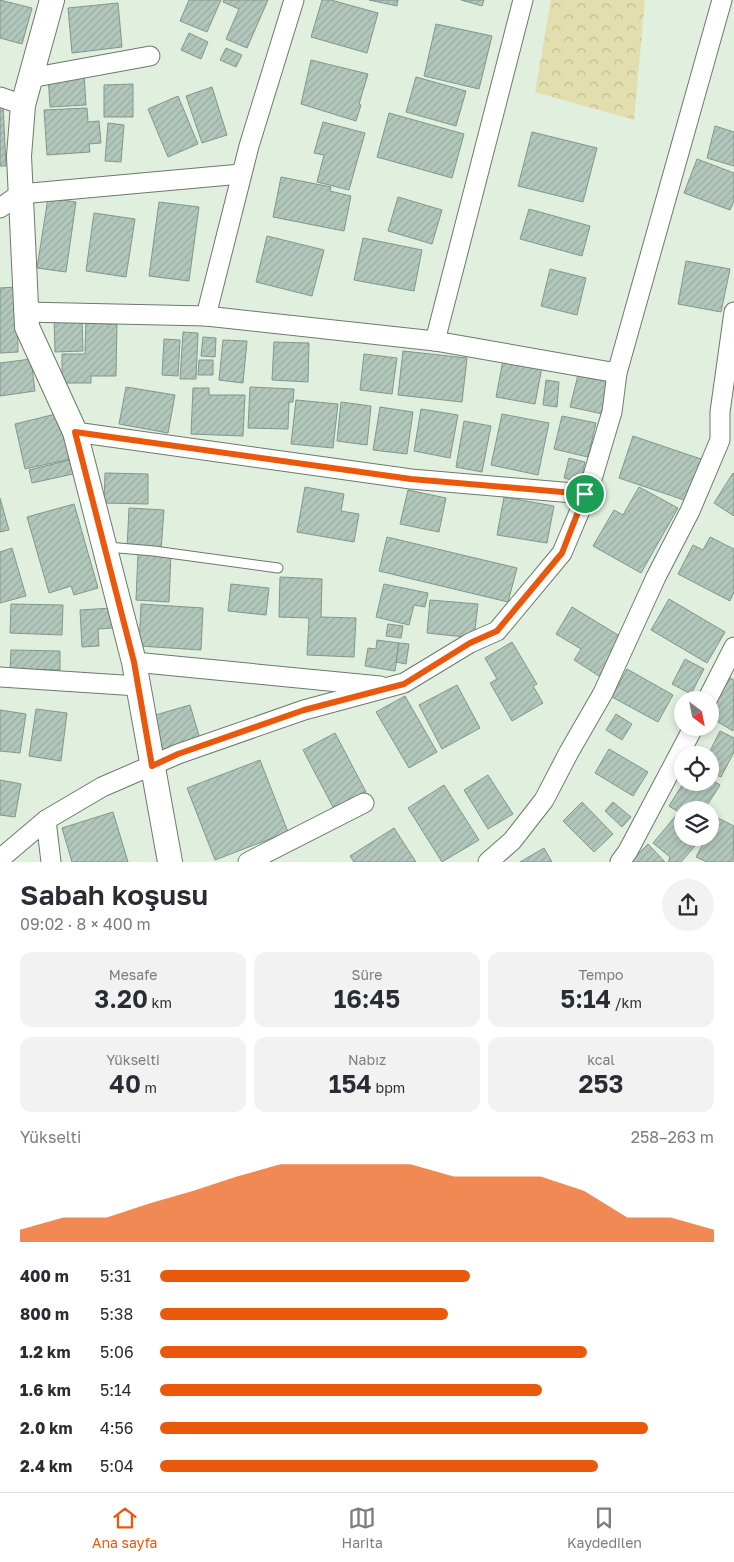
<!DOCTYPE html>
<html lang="tr">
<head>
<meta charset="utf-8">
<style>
  body { margin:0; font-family:"Golos Text",sans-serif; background:#f2f2f3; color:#2b2b33; height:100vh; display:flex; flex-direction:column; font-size:19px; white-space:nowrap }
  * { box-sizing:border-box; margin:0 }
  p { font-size:16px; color:#7c7c81 }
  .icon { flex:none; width:28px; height:28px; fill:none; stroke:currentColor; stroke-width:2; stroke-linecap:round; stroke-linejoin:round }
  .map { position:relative; height:862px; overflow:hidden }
  .side { display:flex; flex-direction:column; background:#fff; flex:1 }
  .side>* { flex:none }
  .needle { width:32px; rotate:148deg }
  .buttons { position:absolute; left:674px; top:691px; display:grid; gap:10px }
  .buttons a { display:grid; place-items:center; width:45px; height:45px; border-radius:50%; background:#fff; box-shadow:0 2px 8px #0003; font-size:25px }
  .pin { position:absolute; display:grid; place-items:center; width:42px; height:42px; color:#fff; margin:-21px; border:2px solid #fff; border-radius:50%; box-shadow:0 1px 5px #0007 }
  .round { display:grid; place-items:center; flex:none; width:52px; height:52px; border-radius:26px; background:#f2f2f3 }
  .overview { display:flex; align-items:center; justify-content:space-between; height:85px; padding:0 20px }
  h1 { font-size:28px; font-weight:600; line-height:38px }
  .stats { display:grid; grid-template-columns:repeat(3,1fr); gap:8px; height:85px; padding:5px 20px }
  .stats div { display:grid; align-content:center; border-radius:12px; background:#f2f2f3; text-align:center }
  .stats b { font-size:25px; font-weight:600 }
  .stats small { font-size:14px; font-weight:400 }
  .stats p { font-size:14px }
  .chart { height:140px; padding:10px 20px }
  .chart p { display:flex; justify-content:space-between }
  .chart svg { width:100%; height:90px; margin-top:5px; fill:#ea580c; opacity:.7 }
  ul { padding:0 20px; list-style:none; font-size:16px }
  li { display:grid; grid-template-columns:80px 60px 1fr; align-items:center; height:38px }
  li i { height:12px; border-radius:6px; background:#ea580c }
  .tab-bar { display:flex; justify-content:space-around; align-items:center; height:70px; border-top:1px solid #e1e1e2; background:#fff; font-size:14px; color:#7c7c81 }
  .tab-bar a { display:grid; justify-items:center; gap:2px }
  .tab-bar .on { color:#ea580c }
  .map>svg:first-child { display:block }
</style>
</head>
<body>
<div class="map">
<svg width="734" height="862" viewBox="0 0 734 862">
  <defs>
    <pattern id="park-crowns" width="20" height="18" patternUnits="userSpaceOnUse" patternTransform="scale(1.25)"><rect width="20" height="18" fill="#e3dead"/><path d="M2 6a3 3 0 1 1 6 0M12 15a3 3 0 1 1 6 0" fill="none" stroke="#c2be95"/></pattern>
    <pattern id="building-hatch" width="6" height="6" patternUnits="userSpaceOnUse" patternTransform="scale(1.25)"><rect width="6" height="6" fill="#b2c7bc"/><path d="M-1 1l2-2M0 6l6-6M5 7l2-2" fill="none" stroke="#99aba1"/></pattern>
  </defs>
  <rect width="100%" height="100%" fill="#e0efde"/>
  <!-- park -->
  <polygon fill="url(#park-crowns)" points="551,0 645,0 634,120 535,92"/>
  <!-- building -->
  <g fill="url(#building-hatch)" stroke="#82978c">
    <polygon points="0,0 32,8 22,44 0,38"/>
    <polygon points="189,0 221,0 207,32 180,21"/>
    <polygon points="224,0 268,0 247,48 226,39 239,9 223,2"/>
    <polygon points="322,0 331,0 378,13 367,53 311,37"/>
    <polygon points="369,0 398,0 397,6"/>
    <polygon points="461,0 484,0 482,6"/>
    <polygon points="118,3 122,47 72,53 68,8"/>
    <polygon points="436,24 492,36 479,89 424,76"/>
    <polygon points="189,33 208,42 201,59 181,50"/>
    <polygon points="226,48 242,55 236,67 220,60"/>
    <polygon points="311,60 368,74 359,104 361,105 356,121 301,104"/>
    <polygon points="84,73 86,105 50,107 48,75"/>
    <polygon points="416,77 466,91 456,126 406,112"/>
    <polygon points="133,84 133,117 104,117 104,85"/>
    <polygon points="212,87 227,135 202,143 186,96"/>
    <polygon points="178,96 198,144 168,157 148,109"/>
    <polygon points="0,104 3,104 6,166 0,166"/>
    <polygon points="87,108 88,122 99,121 101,143 89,144 90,152 47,155 44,110"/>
    <polygon points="389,113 464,134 452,178 377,157"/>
    <polygon points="323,122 365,133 349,190 317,182 324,155 314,153"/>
    <polygon points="108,123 124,125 121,162 105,161"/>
    <polygon points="715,126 734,132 734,166 707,158"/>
    <polygon points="532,132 597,148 583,202 518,186"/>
    <polygon points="697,159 734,173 734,201 730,210 684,193"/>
    <polygon points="281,177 331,187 330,191 351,196 344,231 273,217"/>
    <polygon points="398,197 442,210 432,244 388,231"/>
    <polygon points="48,198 76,202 66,272 37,268"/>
    <polygon points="159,202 199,207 189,281 149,276"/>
    <polygon points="529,209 590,226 582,256 520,239"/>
    <polygon points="94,213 135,219 126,277 86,271"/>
    <polygon points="267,236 324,250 312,296 256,282"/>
    <polygon points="363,238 422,250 414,291 354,280"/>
    <polygon points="686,261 730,269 721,312 678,304"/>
    <polygon points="550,269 586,278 577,315 541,306"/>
    <polygon points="17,287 18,352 0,353 0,288"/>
    <polygon points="86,316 106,316 105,324 117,324 116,376 91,376 91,383 62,383 62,354 85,354"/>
    <polygon points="82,317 83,351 55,352 54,318"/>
    <polygon points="183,332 198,333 196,379 180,379"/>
    <polygon points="203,337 216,338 215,357 201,356"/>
    <polygon points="164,339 180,340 178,376 162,375"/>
    <polygon points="223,340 247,341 243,383 219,380"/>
    <polygon points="274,342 309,343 308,382 272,380"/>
    <polygon points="403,351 467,358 462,402 398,395"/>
    <polygon points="364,354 397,358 392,394 360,390"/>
    <polygon points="31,359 35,391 0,396 0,363"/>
    <polygon points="199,360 213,360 213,375 198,375"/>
    <polygon points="503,360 542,367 535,404 496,397"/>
    <polygon points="578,375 610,382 603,414 570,407"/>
    <polygon points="546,380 559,382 557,407 543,405"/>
    <polygon points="126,387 175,395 168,433 119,424"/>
    <polygon points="250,387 294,389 293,402 289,402 288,429 248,428"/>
    <polygon points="193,388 209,388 209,395 245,395 243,436 191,434"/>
    <polygon points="296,400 338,404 333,448 291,444"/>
    <polygon points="341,402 371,406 367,445 337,441"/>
    <polygon points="380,407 413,412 407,454 373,450"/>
    <polygon points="421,409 458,415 450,458 414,451"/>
    <polygon points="64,412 75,458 25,469 15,424"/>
    <polygon points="502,414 549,423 538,475 491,465"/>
    <polygon points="562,416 596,423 588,457 554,449"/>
    <polygon points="464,421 491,426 482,472 456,467"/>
    <polygon points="633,436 701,459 687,501 619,478"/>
    <polygon points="569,458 585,462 580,482 564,478"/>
    <polygon points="70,460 73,474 32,483 29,470"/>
    <polygon points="105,473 148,474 148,504 104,503"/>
    <polygon points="733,473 734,474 734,516 714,503"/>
    <polygon points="305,487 344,494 341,511 359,514 354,542 297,532"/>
    <polygon points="639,487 678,508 641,573 593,546 614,510 623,515"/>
    <polygon points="408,490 446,498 439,532 400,524"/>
    <polygon points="504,497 554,506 547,543 497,535"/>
    <polygon points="0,498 9,530 0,532"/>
    <polygon points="74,504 98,588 74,595 71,586 49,593 27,517"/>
    <polygon points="129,508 164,510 161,550 127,548"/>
    <polygon points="387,537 517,568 508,602 379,571"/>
    <polygon points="710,537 734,549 734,592 730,601 678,574 693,545 703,550"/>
    <polygon points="12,548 26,596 0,603 0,552"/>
    <polygon points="138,553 171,554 169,602 136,600"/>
    <polygon points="280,577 322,579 321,617 356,618 354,657 307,655 309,618 279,617"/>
    <polygon points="231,584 269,588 266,615 228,611"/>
    <polygon points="384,584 428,593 425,607 414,605 409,625 376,617"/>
    <polygon points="669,599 725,632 707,663 651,630"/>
    <polygon points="430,600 478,604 474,638 427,633"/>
    <polygon points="11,604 63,605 62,635 10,633"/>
    <polygon points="141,604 203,608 201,650 139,646"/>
    <polygon points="572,607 623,638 599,676 574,660 581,649 556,634"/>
    <polygon points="112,608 113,628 98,629 99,646 82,647 80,610"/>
    <polygon points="388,624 403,626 401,638 386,636"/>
    <polygon points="377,640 399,643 395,671 365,666 368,648 376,649"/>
    <polygon points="512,642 537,684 533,686 543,703 512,721 490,683 497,679 485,658"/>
    <polygon points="399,643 409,644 406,664 396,662"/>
    <polygon points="11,650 60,651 60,670 10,669"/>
    <polygon points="685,659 704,669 691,694 672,684"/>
    <polygon points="627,669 673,695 658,722 612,697"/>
    <polygon points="730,678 734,680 733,731 710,717 710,710"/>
    <polygon points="457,685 480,728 442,749 419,705"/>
    <polygon points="405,696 437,752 409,768 376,712"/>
    <polygon points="190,705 200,739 162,750 152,716"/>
    <polygon points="36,709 67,713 61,761 29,756"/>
    <polygon points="0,710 26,714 20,753 0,751"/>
    <polygon points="616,714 632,724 622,740 606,730"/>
    <polygon points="720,731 734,738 734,752 721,777 710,772 710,755 708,755"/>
    <polygon points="335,733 366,792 334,809 303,750"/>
    <polygon points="609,749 648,772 633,796 595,773"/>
    <polygon points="260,760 288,832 215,860 187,788"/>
    <polygon points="488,775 513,814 488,829 464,790"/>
    <polygon points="710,779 720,785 704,810 682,810 682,814 669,806 684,782 710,782"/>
    <polygon points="0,780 21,784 15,817 0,815"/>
    <polygon points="444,785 479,840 442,862 408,808"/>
    <polygon points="582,802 613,834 594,852 563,821"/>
    <polygon points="613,802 631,817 622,827 605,811"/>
    <polygon points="113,812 128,862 72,862 62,828"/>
    <polygon points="679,812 682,815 682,838 702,838 681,862 668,862 670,857 653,843"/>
    <polygon points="716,817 734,826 733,862 707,862 696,857 706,838 710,838 710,830"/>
    <polygon points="394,828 416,862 354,862 350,856"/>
    <polygon points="648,844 665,862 630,862"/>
    <polygon points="544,848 552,862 520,862"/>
  </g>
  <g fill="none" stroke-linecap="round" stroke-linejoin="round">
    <!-- service casing -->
    <g stroke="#6c7a6b" stroke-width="11">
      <polyline id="service" points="107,547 154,551 278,568"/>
    </g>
    <!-- minor casing -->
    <g stroke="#6c7a6b" stroke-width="21">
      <g id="minor">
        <polyline points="30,78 150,56"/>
        <polyline points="0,97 23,105"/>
        <polyline points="0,208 20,194 241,174"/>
        <polyline points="25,312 206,316 435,341 617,373"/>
        <polyline points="206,316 249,146 294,0"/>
        <polyline points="435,341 523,0"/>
        <polyline points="75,432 411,479 585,494"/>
        <polyline points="134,662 380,686"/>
        <polyline points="0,677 138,686"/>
        <polyline points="707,700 734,647"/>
        <polyline points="46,820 51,862"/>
        <polyline points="0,859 46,820 102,787 178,754 304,710 404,683 470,643 497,631 562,553 589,489 612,412 617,373 722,0"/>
        <polyline points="248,862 364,803"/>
        <polyline points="488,862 512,841 544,800 569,752 603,693 656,577 690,511 720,440 720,412 734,312"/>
        <polyline points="620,862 628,851 693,728"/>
      </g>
    </g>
    <!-- tertiary casing -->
    <g stroke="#6c7a6b" stroke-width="26">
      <polyline id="tertiary" points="52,0 23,105 19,156 27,327 75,432 134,662 170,862"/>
    </g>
    <!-- service -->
    <use href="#service" stroke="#fff" stroke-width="9"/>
    <!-- minor -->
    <use href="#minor" stroke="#fff" stroke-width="19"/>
    <!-- tertiary -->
    <use href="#tertiary" stroke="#fff" stroke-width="24"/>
  </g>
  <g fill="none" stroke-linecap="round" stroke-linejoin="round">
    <!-- route casing -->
    <g stroke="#fff" stroke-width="10">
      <polygon id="route" points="75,432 411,479 585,494 562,553 497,631 470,643 404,684 304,710 178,754 152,766 134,662"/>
    </g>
    <!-- route -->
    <use href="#route" stroke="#ea580c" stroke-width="6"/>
  </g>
</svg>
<div class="buttons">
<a><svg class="needle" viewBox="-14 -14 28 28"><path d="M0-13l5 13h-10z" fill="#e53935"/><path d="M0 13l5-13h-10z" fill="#7c7c81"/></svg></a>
<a><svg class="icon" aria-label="locate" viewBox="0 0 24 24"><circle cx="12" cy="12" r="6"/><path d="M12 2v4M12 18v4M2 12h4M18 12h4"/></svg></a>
<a><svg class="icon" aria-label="layers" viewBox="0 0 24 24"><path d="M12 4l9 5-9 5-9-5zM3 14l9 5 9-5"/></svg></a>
</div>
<div class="pin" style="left:585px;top:494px;background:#1e9e55"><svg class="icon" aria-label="arrive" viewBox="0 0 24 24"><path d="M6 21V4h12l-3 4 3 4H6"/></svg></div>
</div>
<section class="side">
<div class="overview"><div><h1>Sabah koşusu</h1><p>09:02 · 8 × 400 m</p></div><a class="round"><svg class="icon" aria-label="share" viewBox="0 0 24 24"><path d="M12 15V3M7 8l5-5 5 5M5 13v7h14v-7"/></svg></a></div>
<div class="stats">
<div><p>Mesafe</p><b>3.20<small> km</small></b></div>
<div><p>Süre</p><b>16:45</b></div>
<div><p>Tempo</p><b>5:14<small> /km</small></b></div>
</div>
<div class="stats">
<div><p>Yükselti</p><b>40<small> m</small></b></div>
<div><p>Nabız</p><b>154<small> bpm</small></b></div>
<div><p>kcal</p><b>253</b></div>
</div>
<div class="chart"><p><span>Yükselti</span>258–263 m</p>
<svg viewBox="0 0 160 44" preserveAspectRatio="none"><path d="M0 44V38L10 32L20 32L30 25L40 19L50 12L60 6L70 6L80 6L90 6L100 12L110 12L120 12L130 19L140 32L150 32L160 38V44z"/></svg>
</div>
<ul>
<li><b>400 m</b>5:31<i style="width:56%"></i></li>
<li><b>800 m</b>5:38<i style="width:52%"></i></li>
<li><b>1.2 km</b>5:06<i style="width:77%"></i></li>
<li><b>1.6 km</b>5:14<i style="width:69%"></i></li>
<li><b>2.0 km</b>4:56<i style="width:88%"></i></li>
<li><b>2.4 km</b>5:04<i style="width:79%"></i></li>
</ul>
</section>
<nav class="tab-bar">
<a class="on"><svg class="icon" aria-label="home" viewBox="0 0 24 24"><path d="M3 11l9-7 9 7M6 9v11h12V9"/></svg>Ana sayfa</a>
<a><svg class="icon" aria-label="map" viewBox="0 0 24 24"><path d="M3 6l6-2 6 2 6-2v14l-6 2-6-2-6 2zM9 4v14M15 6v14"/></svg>Harita</a>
<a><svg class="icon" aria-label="saved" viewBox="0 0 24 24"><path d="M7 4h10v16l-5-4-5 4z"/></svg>Kaydedilen</a>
</nav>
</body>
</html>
